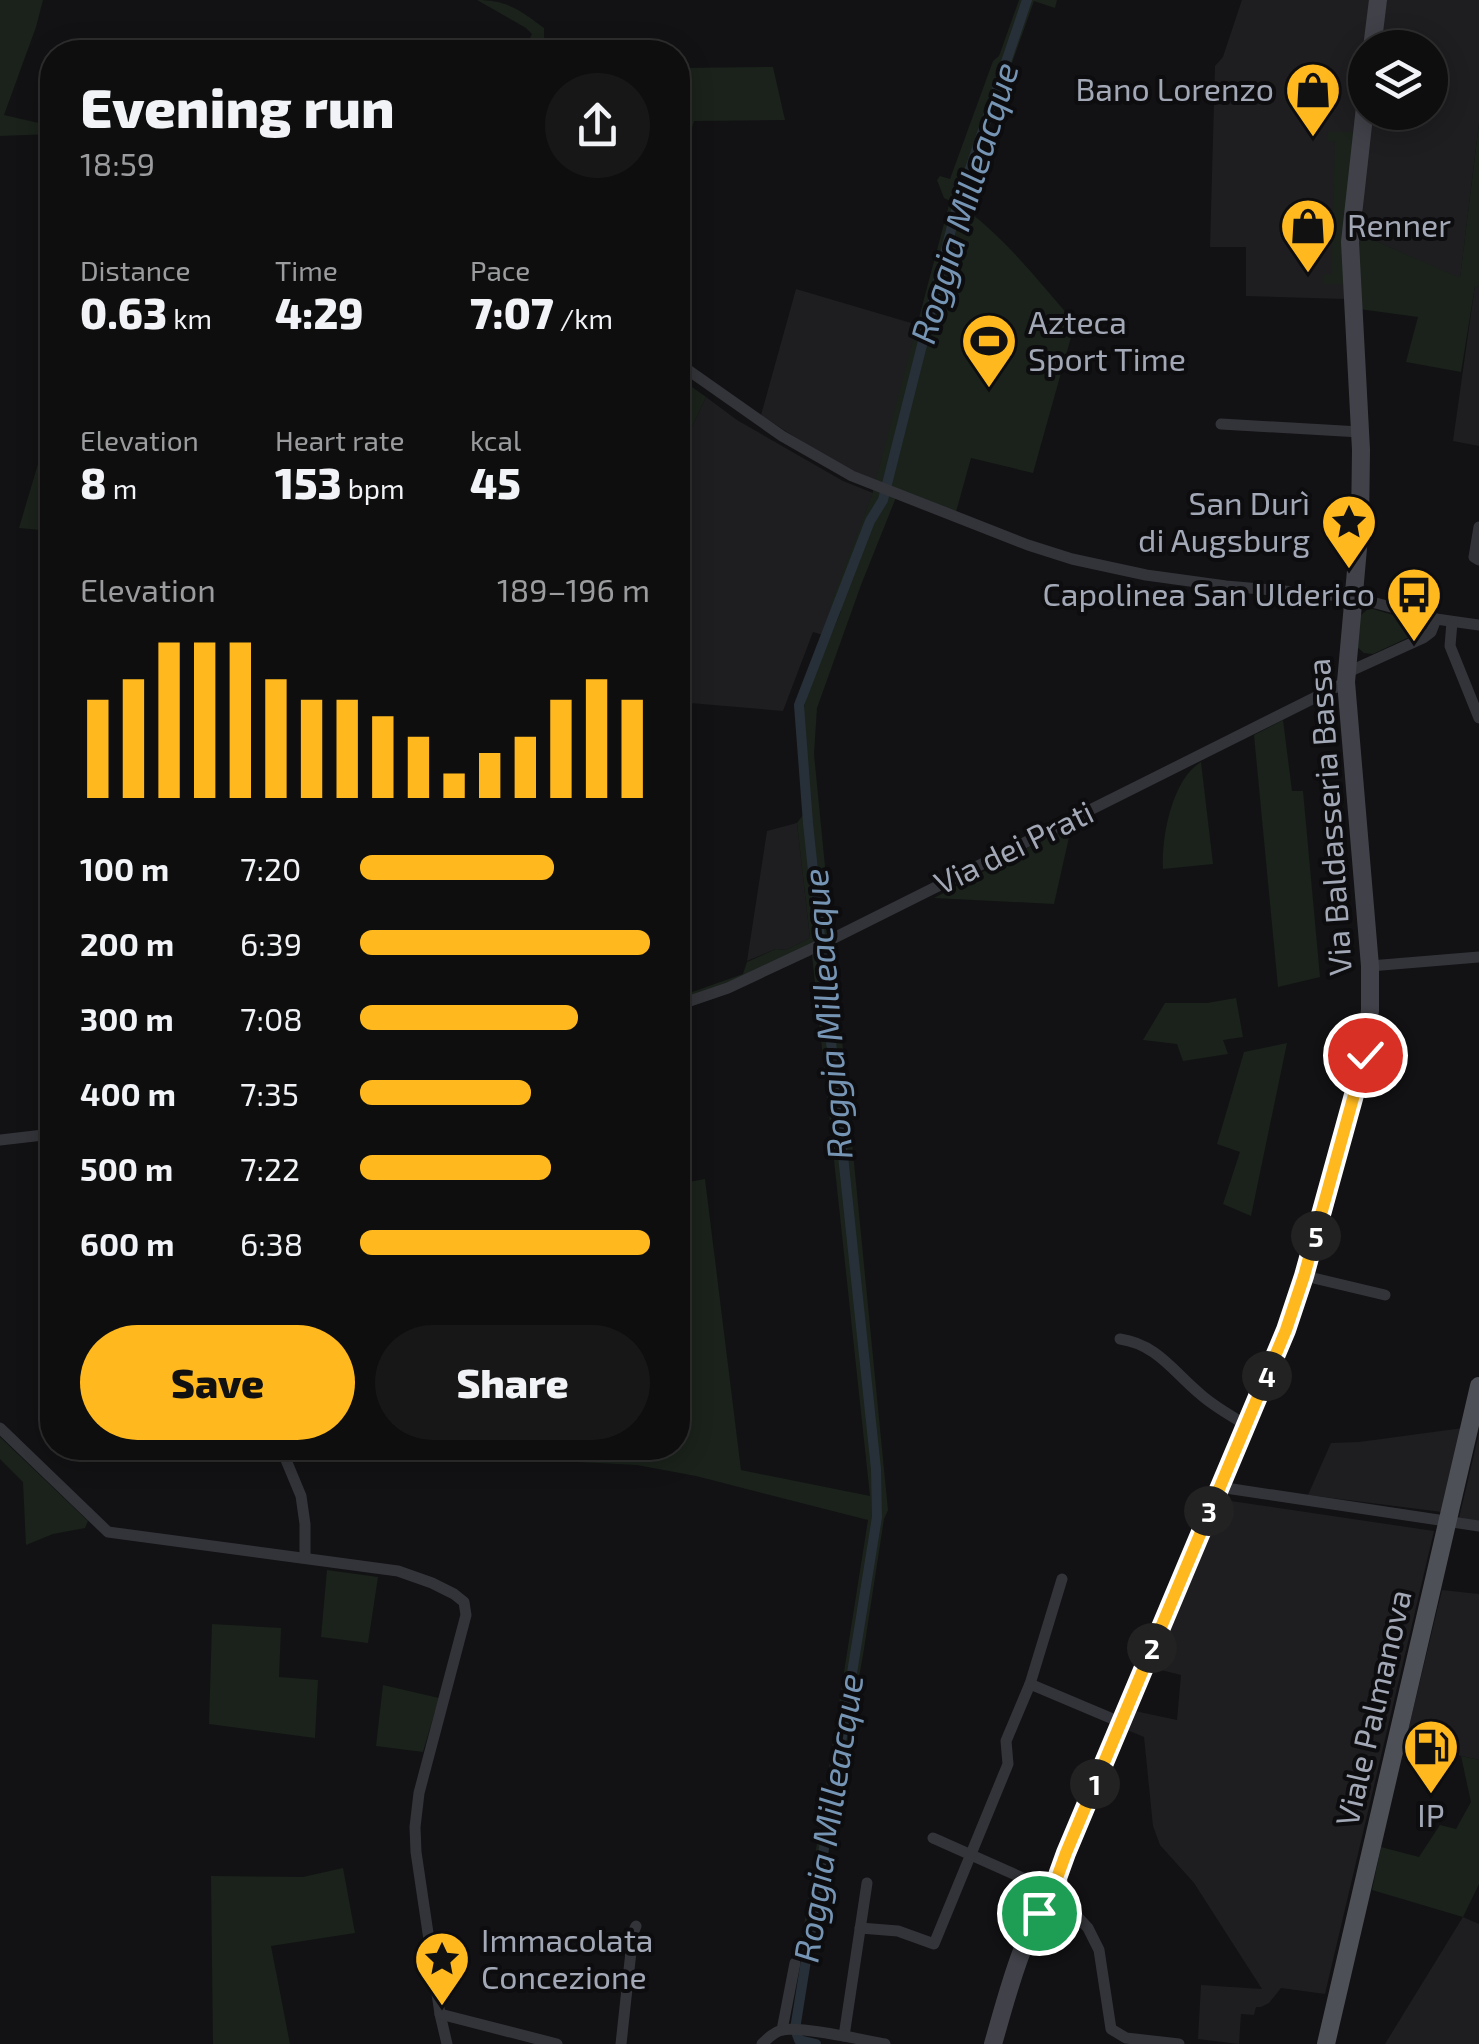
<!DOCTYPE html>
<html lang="en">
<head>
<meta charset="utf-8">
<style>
  body { margin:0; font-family:"Exo 2",sans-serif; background:#171718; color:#f1f3f6; height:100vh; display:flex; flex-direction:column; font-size:38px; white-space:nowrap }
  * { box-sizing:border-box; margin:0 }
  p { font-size:32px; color:#9b9c9e }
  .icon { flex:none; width:55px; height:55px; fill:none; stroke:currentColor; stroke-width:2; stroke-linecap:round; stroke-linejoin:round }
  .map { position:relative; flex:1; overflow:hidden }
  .sheet { position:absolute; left:40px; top:40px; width:650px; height:1420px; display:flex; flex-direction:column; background:#0e0e0f; border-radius:40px; box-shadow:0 5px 25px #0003,0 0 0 2px #2e2e2f }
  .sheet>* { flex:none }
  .fabs { position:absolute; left:1348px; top:30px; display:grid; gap:20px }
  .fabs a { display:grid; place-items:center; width:100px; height:100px; border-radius:50%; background:#0e0e0f; box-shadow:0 5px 25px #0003,0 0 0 2px #2e2e2f; font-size:50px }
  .pin { position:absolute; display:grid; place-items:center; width:85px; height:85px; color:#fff; margin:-42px; border:5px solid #fff; border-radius:50%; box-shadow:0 2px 10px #0007 }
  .km { position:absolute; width:50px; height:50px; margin:-25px; border-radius:50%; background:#222; color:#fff; font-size:28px; line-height:50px; text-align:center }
  .round { display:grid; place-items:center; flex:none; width:105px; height:105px; border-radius:52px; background:#171718 }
  .headline { display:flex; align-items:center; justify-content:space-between; height:170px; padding:0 40px }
  h1 { font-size:55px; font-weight:800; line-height:75px }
  .figures { display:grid; grid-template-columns:repeat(3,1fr); gap:15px; height:170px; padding:10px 40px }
  .figures div { display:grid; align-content:center }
  .figures b { font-size:42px; font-weight:800 }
  .figures small { font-size:28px; font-weight:400 }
  .figures p { font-size:28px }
  .chart { height:280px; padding:20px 40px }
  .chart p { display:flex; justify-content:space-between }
  .chart svg { width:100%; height:180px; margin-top:10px; stroke:#ffb91f; stroke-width:6 }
  .button { display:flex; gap:20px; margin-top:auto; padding:20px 40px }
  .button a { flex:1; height:115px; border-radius:60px; background:#ffb91f; color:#111; font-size:40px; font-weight:800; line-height:115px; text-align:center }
  .button a+a { background:#171718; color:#f1f3f6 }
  ul { padding:0 40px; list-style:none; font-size:32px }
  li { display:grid; grid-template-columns:160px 120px 1fr; align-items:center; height:75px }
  li i { height:25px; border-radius:12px; background:#ffb91f }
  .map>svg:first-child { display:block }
</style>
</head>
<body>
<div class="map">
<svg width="1479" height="2044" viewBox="0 0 1479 2044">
  <rect width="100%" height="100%" fill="#121214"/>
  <!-- built -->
  <g fill="#1e1e21">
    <polygon points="1242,0 1371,0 1343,246 1345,299 1246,296 1246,247 1210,247 1215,66 1223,57"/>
    <polygon points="1387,0 1479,0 1479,123 1460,279 1362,235 1365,156 1371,113 1430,112 1430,48 1380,47"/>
    <polygon points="1475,285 1479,287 1479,446 1453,441"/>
    <polygon points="796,289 918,325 876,483 841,467 761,415"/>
    <polygon points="706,397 737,420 843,481 873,493 831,606 833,607 823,635 813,632 783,711 678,702 678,456"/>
    <polygon points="797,823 810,938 786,950 776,949 747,961 767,831"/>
    <polygon points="1463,1428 1442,1512 1308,1495 1331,1443 1359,1442"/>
    <polygon points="1479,1433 1479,1521 1459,1518"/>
    <polygon points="1224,1500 1434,1531 1325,1994 1281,1988 1269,2003 1261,2007 1256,2007 1254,2015 1241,2014 1239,2044 1198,2039 1201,1985 1262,1989 1194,1883 1160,1845 1153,1826 1144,1737 1127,1730 1135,1711 1177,1720 1181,1675 1153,1668"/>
    <polygon points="1442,1590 1479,1594 1479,1760 1405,1743"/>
    <polygon points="1463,1917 1479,1924 1479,2044 1385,2044"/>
  </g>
  <!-- green -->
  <g fill="#1a221b">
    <polygon points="0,0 43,0 36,27 4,115 52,126 52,134 0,136"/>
    <path d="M477,0c30,0 43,10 67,28v14l-11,10h-10l9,-18 -6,-6z"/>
    <path d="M1019,0h38l-2,8 -21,-7 -70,197 6,3 -2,10c41,31 73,73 107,112l-42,150 -62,-15 -15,54 -57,-22 -38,95 -44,123 -3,46 74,756 -4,9 -20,130 -51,291 -11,-2 66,-418 -172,-44 -59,-11 -137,-7 2,-10h176v-264l27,-5 36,291 129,26 -58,-541 -91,41 -43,15v-14l65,-23 4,-12 29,-13 10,1 24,-12 -13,-115 6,-8 -7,-103h7l5,-21 33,-80 -11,-5 42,-111 78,-294 -6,-3 -7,-18 3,-4 10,3 43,-118 6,-5z"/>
    <polygon points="773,67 785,120 694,121 678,176 678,68"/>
    <polygon points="1479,123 1479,287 1475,286 1461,372 1406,362 1418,317 1359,309 1354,242 1362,235 1460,278"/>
    <polygon points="1328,132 1356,132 1344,284 1323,284 1324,275 1331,275 1335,142 1327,141"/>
    <polygon points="678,377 706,397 678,456"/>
    <polygon points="52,417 52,531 19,528"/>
    <polygon points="1369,608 1418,622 1422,627 1420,632 1373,654 1364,653 1357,647 1360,616"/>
    <polygon points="1283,720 1292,791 1303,791 1320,977 1278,987 1254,735"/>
    <path d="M1201,762l12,102 -50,5c-2,-31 9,-90 38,-107z"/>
    <polygon points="1072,824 1054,904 934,898"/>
    <polygon points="1236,998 1243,1037 1223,1040 1228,1054 1183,1061 1177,1044 1143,1040 1165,1003 1207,1003"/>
    <polygon points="1287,1043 1251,1216 1223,1204 1240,1152 1217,1144 1244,1052"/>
    <polygon points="0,1437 88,1521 85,1528 53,1534 26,1545 23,1482 0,1459"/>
    <polygon points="327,1570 378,1577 368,1643 321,1637"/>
    <polygon points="212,1624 281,1628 279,1677 318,1680 315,1738 209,1724"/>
    <polygon points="383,1685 439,1698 423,1752 376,1746"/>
    <polygon points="1461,1756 1479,1760 1479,1884 1463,1917 1372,1890 1381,1847 1419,1857 1440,1825 1456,1829 1471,1802"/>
    <polygon points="343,1868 355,1933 271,1946 290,2044 213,2044 211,1876 303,1877"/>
  </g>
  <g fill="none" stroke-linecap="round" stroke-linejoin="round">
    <!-- canal -->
    <polyline stroke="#273038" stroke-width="10" points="816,2044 799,2040 795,2029 877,1517 876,1469 808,823 799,705 870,521 883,500 956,210 1027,0"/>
    <!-- street -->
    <g stroke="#333439" stroke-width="11">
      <polyline points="678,363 782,436 852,476 1028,545 1072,559 1146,575 1226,586 1353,597 1436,619 1479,625"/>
      <polyline points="1221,424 1360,432"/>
      <polyline points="1479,527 1474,557 1479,560"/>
      <polyline points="1452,622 1450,646 1479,718"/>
      <polyline points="1346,673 1423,638 1431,632 1436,619"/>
      <polyline points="1370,966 1479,957"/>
      <polyline points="678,1005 728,988 826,942 1346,682"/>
      <polyline points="0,1140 52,1134"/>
      <polyline points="1305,1276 1385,1295"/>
      <path d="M1120,1339c36,5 53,32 79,54 14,13 31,22 47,32"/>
      <polyline points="0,1428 108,1532 398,1571 432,1583 454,1594 464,1602 466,1615 419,1793 415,1827 416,1852 440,2014 447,2044"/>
      <polyline points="281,1448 301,1496 305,1524 305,1558"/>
      <polyline points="1219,1487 1479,1526"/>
      <polyline points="1030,1684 1062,1579"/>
      <polyline points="933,1838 1052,1891"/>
      <polyline points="1062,1900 1088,1928 1099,1950 1111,2029 1126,2038 1179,2044"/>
      <polyline points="860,1928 898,1931 934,1944 1008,1764 1006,1741 1030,1684 1120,1722"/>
      <polyline points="440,2014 557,2044"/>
      <polyline points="782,2030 795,1963"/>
      <polyline points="844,2036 867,1883"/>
      <polyline points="621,2044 633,1933 636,1926"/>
      <path d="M762,2044c6,-6 12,-12 20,-14 19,-4 81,10 103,14"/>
    </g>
    <!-- secondary -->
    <g stroke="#414249" stroke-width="18">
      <polyline points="1372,48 1378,0"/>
      <path d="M993,2044c10,-33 32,-124 58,-143l6,2 5,-3v-8l-4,-2v-16l228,-544 19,-54 60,-221 5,-45v-44l-24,-284 14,-156 1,-76 -11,-208 15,-135"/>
    </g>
    <!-- primary -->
    <polyline stroke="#4e5058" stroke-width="18" points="1326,2044 1479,1386"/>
  </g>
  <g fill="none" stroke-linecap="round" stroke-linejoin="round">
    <!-- route casing -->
    <g stroke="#fff" stroke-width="20">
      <polyline id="route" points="1039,1913 1052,1901 1050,1896 1052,1892 1058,1890 1057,1878 1066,1853 1286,1330 1304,1276 1365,1055"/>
    </g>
    <!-- route -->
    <use href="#route" stroke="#ffb91f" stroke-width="12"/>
  </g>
  <!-- icons -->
  <defs>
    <g id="shop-pin" transform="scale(2.875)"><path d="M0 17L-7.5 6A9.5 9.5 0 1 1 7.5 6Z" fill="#ffb91f" stroke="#0d0d0f"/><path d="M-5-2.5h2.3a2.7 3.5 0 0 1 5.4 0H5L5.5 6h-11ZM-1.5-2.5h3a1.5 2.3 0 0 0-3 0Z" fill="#111"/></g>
    <g id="stadium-pin" transform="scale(2.875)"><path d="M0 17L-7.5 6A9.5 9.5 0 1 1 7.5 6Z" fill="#ffb91f" stroke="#0d0d0f"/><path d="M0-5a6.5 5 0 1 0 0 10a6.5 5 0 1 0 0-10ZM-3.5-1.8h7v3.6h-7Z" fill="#111"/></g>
    <g id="sight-pin" transform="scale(2.875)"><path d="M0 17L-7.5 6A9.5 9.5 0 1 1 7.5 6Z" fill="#ffb91f" stroke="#0d0d0f"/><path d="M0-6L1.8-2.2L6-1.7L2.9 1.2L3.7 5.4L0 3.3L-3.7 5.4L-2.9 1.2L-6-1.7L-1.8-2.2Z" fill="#111"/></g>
    <g id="bus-pin" transform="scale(2.875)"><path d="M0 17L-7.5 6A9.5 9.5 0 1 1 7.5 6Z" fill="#ffb91f" stroke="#0d0d0f"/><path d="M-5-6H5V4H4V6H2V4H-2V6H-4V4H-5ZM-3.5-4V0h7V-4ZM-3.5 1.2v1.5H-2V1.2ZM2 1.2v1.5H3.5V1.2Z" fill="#111"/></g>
    <g id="fuel-pin" transform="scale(2.875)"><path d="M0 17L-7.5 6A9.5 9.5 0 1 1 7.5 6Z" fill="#ffb91f" stroke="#0d0d0f"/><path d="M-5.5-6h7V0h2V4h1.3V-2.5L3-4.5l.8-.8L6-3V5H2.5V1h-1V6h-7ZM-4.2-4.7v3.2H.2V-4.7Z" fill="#111"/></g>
  </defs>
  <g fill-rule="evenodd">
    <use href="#shop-pin" x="1313" y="90"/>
    <use href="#shop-pin" x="1308" y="226"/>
    <use href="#stadium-pin" x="989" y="341"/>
    <use href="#sight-pin" x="1349" y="522"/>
    <use href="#bus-pin" x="1414" y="595"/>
    <use href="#fuel-pin" x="1431" y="1747"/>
    <use href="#sight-pin" x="442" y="1959"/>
  </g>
  <g text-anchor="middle" stroke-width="8" stroke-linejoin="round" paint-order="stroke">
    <!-- poi labels -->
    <g font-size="32" fill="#a2a8b6" stroke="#0d0d0f" text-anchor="end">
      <text x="1274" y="101">Bano Lorenzo</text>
      <text x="1347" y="237" text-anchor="start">Renner</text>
      <text x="1028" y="334" text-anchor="start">Azteca<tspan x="1028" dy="37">Sport Time</tspan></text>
      <text x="1310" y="515">San Durì<tspan x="1310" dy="37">di Augsburg</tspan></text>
      <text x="1375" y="606">Capolinea San Ulderico</text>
      <text x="1431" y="1827" text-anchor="middle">IP</text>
      <text x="481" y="1952" text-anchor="start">Immacolata<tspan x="481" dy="37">Concezione</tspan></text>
    </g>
    <!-- street labels -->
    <g font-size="32" fill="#a2a8b6" stroke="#0d0d0f">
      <text transform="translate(1330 817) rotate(-94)" y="11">Via Baldasseria Bassa</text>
      <text transform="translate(1014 848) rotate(-26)" y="11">Via dei Prati</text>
      <text transform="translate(1374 1708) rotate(-77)" y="11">Viale Palmanova</text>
    </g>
    <!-- water labels -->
    <g font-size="35" font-style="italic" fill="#7695b4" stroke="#0d0d0f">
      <text transform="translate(965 203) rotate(-73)" y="12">Roggia Milleacque</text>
      <text transform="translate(828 1014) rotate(-95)" y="12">Roggia Milleacque</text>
      <text transform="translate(829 1818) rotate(-81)" y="12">Roggia Milleacque</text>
    </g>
  </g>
</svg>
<div class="fabs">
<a><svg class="icon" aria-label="layers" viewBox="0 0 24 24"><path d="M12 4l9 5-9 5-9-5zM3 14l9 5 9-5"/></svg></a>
</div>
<div class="pin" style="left:1039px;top:1913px;background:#1e9e55"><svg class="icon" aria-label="arrive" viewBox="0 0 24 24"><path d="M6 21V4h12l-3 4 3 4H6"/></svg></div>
<div class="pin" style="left:1365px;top:1055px;background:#d93025"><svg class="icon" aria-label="check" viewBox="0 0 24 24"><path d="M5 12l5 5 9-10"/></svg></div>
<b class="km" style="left:1095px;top:1784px">1</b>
<b class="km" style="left:1152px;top:1648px">2</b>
<b class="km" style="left:1209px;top:1511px">3</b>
<b class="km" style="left:1267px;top:1376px">4</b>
<b class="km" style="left:1316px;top:1236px">5</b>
<section class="sheet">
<div class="headline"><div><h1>Evening run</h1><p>18:59</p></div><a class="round"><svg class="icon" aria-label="share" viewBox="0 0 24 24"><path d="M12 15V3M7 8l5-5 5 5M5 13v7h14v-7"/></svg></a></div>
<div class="figures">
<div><p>Distance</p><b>0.63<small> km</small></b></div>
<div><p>Time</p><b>4:29</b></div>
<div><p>Pace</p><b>7:07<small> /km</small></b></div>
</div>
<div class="figures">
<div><p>Elevation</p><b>8<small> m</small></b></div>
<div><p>Heart rate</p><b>153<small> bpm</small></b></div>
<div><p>kcal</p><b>45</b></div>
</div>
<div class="chart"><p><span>Elevation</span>189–196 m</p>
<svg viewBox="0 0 160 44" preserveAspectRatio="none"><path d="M5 44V20M15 44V15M25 44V6M35 44V6M45 44V6M55 44V15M65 44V20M75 44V20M85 44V24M95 44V29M105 44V38M115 44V33M125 44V29M135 44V20M145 44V15M155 44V20"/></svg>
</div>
<ul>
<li><b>100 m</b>7:20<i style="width:67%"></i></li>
<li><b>200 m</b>6:39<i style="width:100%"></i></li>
<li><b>300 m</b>7:08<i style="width:75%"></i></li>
<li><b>400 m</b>7:35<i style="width:59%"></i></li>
<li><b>500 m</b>7:22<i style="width:66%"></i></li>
<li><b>600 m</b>6:38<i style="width:100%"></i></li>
</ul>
<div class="button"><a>Save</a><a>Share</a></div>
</section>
</div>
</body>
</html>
